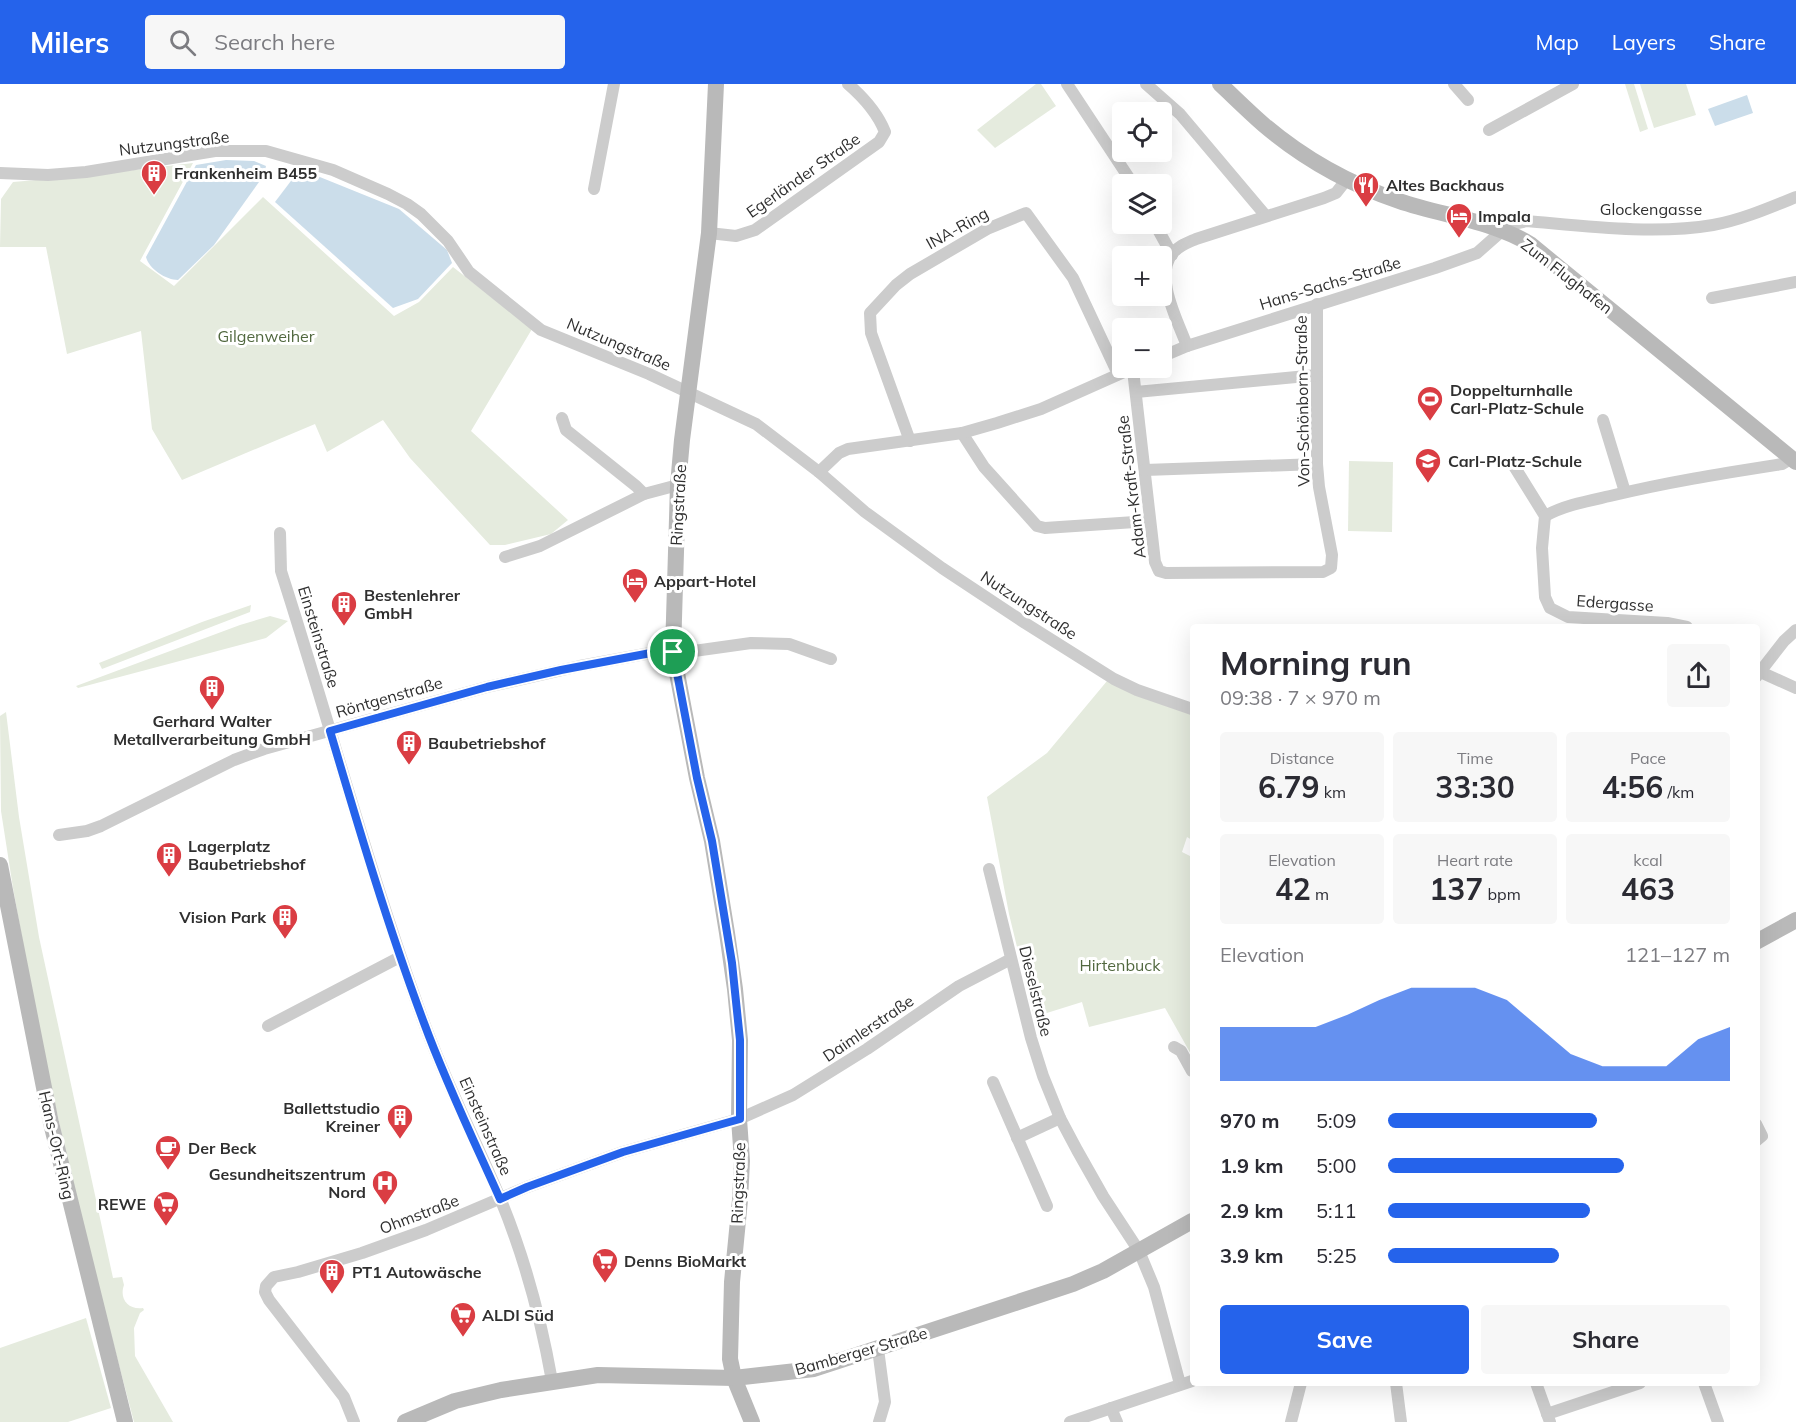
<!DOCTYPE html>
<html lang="en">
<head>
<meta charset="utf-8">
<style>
  body { margin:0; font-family:Mulish,sans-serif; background:#f7f7f7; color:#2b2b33; height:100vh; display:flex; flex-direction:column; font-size:22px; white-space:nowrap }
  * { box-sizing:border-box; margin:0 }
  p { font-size:20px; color:#7c7c81 }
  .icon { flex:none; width:33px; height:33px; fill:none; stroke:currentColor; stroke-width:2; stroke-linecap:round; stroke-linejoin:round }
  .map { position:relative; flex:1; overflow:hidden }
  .drawer { position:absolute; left:1190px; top:540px; width:570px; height:762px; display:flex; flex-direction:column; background:#fff; border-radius:6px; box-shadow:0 6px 24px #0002 }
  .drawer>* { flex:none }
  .buttons { position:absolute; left:1112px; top:18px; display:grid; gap:12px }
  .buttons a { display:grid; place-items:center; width:60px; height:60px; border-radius:6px; background:#fff; box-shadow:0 6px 24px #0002; font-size:30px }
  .pin { position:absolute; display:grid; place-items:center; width:51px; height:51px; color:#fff; margin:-26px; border:3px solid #fff; border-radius:50%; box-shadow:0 2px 6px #0007 }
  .round { display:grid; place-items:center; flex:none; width:63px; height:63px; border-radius:6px; background:#f7f7f7 }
  .head { display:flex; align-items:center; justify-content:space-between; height:102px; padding:0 30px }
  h1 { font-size:33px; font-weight:700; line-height:45px }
  .metrics { display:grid; grid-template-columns:repeat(3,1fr); gap:9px; height:102px; padding:6px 30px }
  .metrics div { display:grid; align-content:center; border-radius:6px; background:#f7f7f7; text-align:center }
  .metrics b { font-size:30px; font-weight:700 }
  .metrics small { font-size:16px; font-weight:400 }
  .metrics p { font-size:16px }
  .chart { height:168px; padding:12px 30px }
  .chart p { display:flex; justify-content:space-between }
  .chart svg { width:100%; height:108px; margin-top:6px; fill:#2563eb; opacity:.7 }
  .cta { display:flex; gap:12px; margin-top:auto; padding:12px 30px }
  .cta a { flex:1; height:69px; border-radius:6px; background:#2563eb; color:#fff; font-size:24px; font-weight:700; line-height:69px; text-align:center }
  .cta a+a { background:#f7f7f7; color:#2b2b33 }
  ul { padding:0 30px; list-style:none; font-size:20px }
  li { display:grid; grid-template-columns:96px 72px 1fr; align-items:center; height:45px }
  li i { height:15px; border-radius:8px; background:#2563eb }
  header { display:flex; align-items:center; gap:36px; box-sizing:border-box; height:84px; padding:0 30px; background:#2563eb; color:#fff }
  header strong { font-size:28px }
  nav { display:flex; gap:33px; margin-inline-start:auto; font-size:21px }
  .search { width:420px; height:54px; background:#f7f7f7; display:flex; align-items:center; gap:15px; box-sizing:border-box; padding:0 21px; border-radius:6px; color:#7c7c81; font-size:22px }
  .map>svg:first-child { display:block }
</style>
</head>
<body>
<header>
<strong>Milers</strong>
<div class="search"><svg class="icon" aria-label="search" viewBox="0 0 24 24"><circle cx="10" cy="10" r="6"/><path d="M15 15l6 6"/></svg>Search here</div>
<nav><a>Map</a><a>Layers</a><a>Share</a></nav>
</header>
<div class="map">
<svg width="1796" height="1338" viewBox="0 0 1796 1338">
  <rect width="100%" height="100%" fill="#fff"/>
  <!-- green -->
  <g fill="#e5ebde">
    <polygon points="1036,0 1041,0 1056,22 995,64 977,46"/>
    <polygon points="1625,0 1634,0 1648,45 1640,48"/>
    <polygon points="1640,0 1686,0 1696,31 1654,44"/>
    <polygon points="193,79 140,177 174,202 263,113 394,232 419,218 453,183 532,245 471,347 568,436 551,450 505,461 490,461 410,374 383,336 327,368 315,340 182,396 152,345 141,247 67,270 46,163 0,163 1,115 13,98 83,92"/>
    <polygon points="1349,377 1393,378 1392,448 1348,447"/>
    <polygon points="251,521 250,528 102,585 99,579 202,538"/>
    <polygon points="270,532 288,537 266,554 78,604 76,602 240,541"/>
    <polygon points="1107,597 1192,629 1192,756 1187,753 1182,768 1192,773 1192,972 1165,924 1089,943 1082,918 1034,933 1009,830 987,713 1047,669"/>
    <path d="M6,628l13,105 20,120 74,341 9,-1 2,8c-5,14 4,25 19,23l1,2 -4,3 -6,15 1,28 38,66h-39l-50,-190 -44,-194 -27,-150 -12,-77 -1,-95z"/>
    <polygon points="86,1234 111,1324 68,1338 0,1338 0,1264"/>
  </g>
  <!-- water -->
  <g fill="#cbddea">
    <polygon points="1747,11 1753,29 1715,42 1708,25"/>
    <path d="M226,76l28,1 12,5 -2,9 -50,70 -36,35c-12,0 -29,-11 -32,-23l50,-92z"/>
    <polygon points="300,85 399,125 447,166 452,179 418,215 393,224 275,118"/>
  </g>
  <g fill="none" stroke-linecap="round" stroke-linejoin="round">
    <!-- street -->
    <g stroke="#ccc" stroke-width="12">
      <polyline points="1067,0 1133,100"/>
      <polyline points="1146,0 1180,30 1266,132"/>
      <polyline points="1454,0 1468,16"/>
      <polyline points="1489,46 1573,0"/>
      <polyline points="0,89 48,91 86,88 215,67 266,67 333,86 388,110 407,120 421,130 448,157 469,188 541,246 649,290 756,340 819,388 865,428 942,484 1025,539 1114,595 1137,606 1192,625"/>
      <polyline points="594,105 614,0"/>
      <polyline points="1155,140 1172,171"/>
      <path d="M709,149l27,3 19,-6 124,-88 6,-10c-7,-18 -22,-35 -37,-48"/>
      <polyline points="1712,214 1796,198"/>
      <path d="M1187,262c-9,-25 -33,-68 -15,-92 6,-8 15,-11 24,-15l128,-41 12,-5 11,-14"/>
      <path d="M1161,273l26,-11 248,-78 42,-15 26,-23 11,-6 13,-3c58,5 128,14 186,4 28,-5 56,-17 83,-28"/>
      <polyline points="1133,286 1155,478 1159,487 1166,489 1323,488 1331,484 1332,471 1319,403 1317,380 1317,220"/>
      <polyline points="1136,308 1317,291"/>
      <polyline points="562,334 566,346 636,402 644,410"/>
      <polyline points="1603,336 1625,408"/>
      <polyline points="962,349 984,383 1037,442 1045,444 1150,437"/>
      <polyline points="910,357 871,249 870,229 896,201 910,190 987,145 1026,129 1073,194 1118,290"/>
      <polyline points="1514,382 1545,432 1542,464 1545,513 1550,524 1568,533 1667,539 1687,543"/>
      <polyline points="1145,386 1317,380"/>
      <polyline points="819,388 839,369 848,365 962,349 997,339 1041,325 1124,288"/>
      <path d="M1545,432c20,-11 43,-15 65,-20 57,-14 115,-23 172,-32l10,-6"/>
      <path d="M280,449l1,38c48,149 88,301 142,449 22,61 52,119 77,178 24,58 41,121 52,183"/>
      <polyline points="505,473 540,462 644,410 678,401"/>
      <polyline points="1756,586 1796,604"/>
      <polyline points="1756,593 1784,557 1796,546"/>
      <polyline points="59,751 87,747 101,742 234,676 264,665 487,603 580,582 656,568 694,567 751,559 789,560 831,575"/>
      <polyline points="989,785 1031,954 1043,992 1060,1034 1077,1066 1103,1112 1139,1167 1154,1203 1180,1300"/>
      <polyline points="268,942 400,873"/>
      <polyline points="1174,963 1181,967 1192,987"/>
      <polyline points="993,998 1047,1122"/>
      <polyline points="1756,1040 1762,1052 1756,1057"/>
      <polyline points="1017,1054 1060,1034"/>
      <polyline points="878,1265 885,1318 879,1338"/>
      <polyline points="1396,1299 1401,1338"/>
      <polyline points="1536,1299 1550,1338"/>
      <polyline points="1704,1299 1718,1338"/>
      <polyline points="1111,1324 1117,1338"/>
      <polyline points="1547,1330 1640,1299"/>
      <polyline points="354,1338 344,1313 269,1216 265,1208 266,1202 274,1193 298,1188 362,1169 426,1146 527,1103 623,1068 739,1035 793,1011 867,965 959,902 1011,875"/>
      <polyline points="1070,1338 1192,1297"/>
      <polyline points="1291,1338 1301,1299"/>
    </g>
    <!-- secondary -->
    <g stroke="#b9b9b9" stroke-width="16">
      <polyline points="716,0 709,149 682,356 678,401 673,568 697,694 712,757 727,849 735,905 740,956 739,1035 742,1077 740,1116 732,1198 730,1275 734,1294 752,1338"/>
      <path d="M1220,0c15,14 29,28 44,41 40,34 85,59 135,76 44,15 91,19 131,43l266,218"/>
      <polyline points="0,781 51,1039 125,1338"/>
      <polyline points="1756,858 1796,836"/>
      <polyline points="405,1338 455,1317 501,1306 598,1291 734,1294 814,1285 1073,1200 1103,1187 1192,1137"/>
    </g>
  </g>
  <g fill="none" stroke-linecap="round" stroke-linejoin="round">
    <!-- route casing -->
    <g stroke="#fff" stroke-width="12">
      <path id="route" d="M656,568h17l24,126 15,63 20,122 8,77v79l-117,33 -96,35 -27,12c-26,-58 -54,-116 -76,-176 -36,-96 -65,-194 -94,-292l157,-44 74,-17z"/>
    </g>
    <!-- route -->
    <use href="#route" stroke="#2563eb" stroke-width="8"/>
  </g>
  <!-- icons -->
  <defs>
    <g id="building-pin" transform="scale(1.35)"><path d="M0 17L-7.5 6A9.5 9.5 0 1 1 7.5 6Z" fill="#da3d43" stroke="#fff"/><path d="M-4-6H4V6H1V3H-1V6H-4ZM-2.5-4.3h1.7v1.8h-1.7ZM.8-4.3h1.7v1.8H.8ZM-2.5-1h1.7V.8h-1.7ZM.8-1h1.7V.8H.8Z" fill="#fff"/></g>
    <g id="restaurant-pin" transform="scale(1.35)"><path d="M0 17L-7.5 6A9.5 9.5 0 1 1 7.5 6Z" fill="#da3d43" stroke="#fff"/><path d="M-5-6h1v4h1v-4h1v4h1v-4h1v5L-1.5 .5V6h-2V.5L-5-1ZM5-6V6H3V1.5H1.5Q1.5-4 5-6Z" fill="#fff"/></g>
    <g id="hotel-pin" transform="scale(1.35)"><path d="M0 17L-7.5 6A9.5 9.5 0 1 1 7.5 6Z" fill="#da3d43" stroke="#fff"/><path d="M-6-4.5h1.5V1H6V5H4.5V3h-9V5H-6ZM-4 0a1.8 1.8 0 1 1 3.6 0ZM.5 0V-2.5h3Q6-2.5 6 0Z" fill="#fff"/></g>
    <g id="stadium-pin" transform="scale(1.35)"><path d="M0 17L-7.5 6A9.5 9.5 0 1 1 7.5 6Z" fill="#da3d43" stroke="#fff"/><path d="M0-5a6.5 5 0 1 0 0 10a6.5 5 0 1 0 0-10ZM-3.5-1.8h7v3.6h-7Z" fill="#fff"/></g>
    <g id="school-pin" transform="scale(1.35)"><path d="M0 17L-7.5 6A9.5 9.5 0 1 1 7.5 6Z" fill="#da3d43" stroke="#fff"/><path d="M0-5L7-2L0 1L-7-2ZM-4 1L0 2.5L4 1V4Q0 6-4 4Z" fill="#fff"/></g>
    <g id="cafe-pin" transform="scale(1.35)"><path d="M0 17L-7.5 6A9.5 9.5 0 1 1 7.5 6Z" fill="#da3d43" stroke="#fff"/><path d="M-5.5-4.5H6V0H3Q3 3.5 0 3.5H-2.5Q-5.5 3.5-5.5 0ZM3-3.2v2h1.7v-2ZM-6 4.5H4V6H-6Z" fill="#fff"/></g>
    <g id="hospital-pin" transform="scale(1.35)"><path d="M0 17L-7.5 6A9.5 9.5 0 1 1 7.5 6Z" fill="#da3d43" stroke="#fff"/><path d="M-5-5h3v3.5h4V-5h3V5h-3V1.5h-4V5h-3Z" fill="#fff"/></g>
    <g id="supermarket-pin" transform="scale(1.35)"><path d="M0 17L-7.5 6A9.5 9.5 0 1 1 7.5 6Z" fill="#da3d43" stroke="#fff"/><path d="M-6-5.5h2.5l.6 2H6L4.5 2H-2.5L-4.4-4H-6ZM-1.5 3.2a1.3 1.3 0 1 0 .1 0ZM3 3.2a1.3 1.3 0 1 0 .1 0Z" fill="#fff"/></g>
  </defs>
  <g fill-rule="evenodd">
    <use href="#building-pin" x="154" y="89"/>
    <use href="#restaurant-pin" x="1366" y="101"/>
    <use href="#hotel-pin" x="1459" y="132"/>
    <use href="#stadium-pin" x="1430" y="315"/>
    <use href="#school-pin" x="1428" y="377"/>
    <use href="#hotel-pin" x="635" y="497"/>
    <use href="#building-pin" x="344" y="520"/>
    <use href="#building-pin" x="212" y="604"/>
    <use href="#building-pin" x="409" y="659"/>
    <use href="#building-pin" x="169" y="771"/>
    <use href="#building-pin" x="285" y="833"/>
    <use href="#building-pin" x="400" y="1033"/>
    <use href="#cafe-pin" x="168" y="1064"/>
    <use href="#hospital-pin" x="385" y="1099"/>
    <use href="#supermarket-pin" x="166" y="1120"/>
    <use href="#supermarket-pin" x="605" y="1177"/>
    <use href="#building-pin" x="332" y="1188"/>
    <use href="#supermarket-pin" x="463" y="1231"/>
  </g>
  <g text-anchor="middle" stroke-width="6" stroke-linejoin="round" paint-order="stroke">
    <!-- street labels -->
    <g font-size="16" fill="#2f2f2f" stroke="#fff">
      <text transform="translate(174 59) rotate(-7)" y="6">Nutzungstraße</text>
      <text transform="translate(803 91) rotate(-35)" y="6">Egerländer Straße</text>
      <text x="1651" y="131">Glockengasse</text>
      <text transform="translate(957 144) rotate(-29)" y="6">INA-Ring</text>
      <text transform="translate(1567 192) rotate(38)" y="6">Zum Flughafen</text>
      <text transform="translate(1330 199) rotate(-17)" y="6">Hans-Sachs-Straße</text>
      <text transform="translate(619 260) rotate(23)" y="6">Nutzungstraße</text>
      <text transform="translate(1302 317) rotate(-91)" y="6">Von-Schönborn-Straße</text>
      <text transform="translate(1131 403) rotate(-97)" y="6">Adam-Kraft-Straße</text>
      <text transform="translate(678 421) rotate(-87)" y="6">Ringstraße</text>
      <text transform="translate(1615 519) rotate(4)" y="6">Edergasse</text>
      <text transform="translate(1029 521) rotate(33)" y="6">Nutzungstraße</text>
      <text transform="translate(319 553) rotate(73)" y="6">Einsteinstraße</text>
      <text transform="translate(389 613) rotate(-16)" y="6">Röntgenstraße</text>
      <text transform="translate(1036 907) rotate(76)" y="6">Dieselstraße</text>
      <text transform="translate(868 944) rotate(-34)" y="6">Daimlerstraße</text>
      <text transform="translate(486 1042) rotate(66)" y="6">Einsteinstraße</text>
      <text transform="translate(57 1061) rotate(77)" y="6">Hans-Ort-Ring</text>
      <text transform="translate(738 1099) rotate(-88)" y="6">Ringstraße</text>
      <text transform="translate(419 1130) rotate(-21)" y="6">Ohmstraße</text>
      <text transform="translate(861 1267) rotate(-16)" y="6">Bamberger Straße</text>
    </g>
    <!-- poi labels -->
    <g font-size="16" font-weight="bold" fill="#2f2f2f" stroke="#fff" text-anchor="start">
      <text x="174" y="95">Frankenheim B455</text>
      <text x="1386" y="107">Altes Backhaus</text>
      <text x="1478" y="138">Impala</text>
      <text x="1450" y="312">Doppelturnhalle<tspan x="1450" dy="18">Carl-Platz-Schule</tspan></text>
      <text x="1448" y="383">Carl-Platz-Schule</text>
      <text x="654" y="503">Appart-Hotel</text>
      <text x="364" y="517">Bestenlehrer<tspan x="364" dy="18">GmbH</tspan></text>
      <text x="212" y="643" text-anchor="middle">Gerhard Walter<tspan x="212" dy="18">Metallverarbeitung GmbH</tspan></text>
      <text x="428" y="665">Baubetriebshof</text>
      <text x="188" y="768">Lagerplatz<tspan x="188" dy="18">Baubetriebshof</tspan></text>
      <text x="266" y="839" text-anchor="end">Vision Park</text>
      <text x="380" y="1030" text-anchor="end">Ballettstudio<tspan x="380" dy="18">Kreiner</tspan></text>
      <text x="188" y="1070">Der Beck</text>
      <text x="366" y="1096" text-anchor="end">Gesundheitszentrum<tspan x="366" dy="18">Nord</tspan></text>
      <text x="146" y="1126" text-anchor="end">REWE</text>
      <text x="624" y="1183">Denns BioMarkt</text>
      <text x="352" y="1194">PT1 Autowäsche</text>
      <text x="482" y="1237">ALDI Süd</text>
    </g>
    <!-- park labels -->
    <g font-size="16" fill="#51683f" stroke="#fff">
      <text x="266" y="258">Gilgenweiher</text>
      <text x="1120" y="887">Hirtenbuck</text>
    </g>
  </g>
</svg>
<div class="buttons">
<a><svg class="icon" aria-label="locate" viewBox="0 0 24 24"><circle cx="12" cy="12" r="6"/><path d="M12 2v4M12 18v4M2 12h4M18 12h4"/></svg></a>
<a><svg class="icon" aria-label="layers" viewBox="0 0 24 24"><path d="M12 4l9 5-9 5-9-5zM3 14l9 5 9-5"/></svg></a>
<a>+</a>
<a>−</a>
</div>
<div class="pin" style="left:673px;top:568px;background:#1e9e55"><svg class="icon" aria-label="arrive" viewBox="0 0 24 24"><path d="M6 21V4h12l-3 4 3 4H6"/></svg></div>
<section class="drawer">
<div class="head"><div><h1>Morning run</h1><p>09:38 · 7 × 970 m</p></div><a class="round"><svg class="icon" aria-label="share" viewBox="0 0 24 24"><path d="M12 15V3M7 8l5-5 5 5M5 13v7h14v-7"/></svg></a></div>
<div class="metrics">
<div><p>Distance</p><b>6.79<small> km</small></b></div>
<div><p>Time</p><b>33:30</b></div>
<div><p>Pace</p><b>4:56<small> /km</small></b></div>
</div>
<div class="metrics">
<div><p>Elevation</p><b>42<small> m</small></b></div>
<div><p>Heart rate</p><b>137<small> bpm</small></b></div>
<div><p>kcal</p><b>463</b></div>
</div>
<div class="chart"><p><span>Elevation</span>121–127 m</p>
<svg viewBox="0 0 160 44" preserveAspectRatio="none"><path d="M0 44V22L10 22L20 22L30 22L40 17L50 11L60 6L70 6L80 6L90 11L100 22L110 33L120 38L130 38L140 38L150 27L160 22V44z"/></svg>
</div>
<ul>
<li><b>970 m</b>5:09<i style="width:61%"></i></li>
<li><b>1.9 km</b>5:00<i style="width:69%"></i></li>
<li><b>2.9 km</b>5:11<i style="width:59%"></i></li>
<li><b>3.9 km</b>5:25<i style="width:50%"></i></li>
</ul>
<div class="cta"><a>Save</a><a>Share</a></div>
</section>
</div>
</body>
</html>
